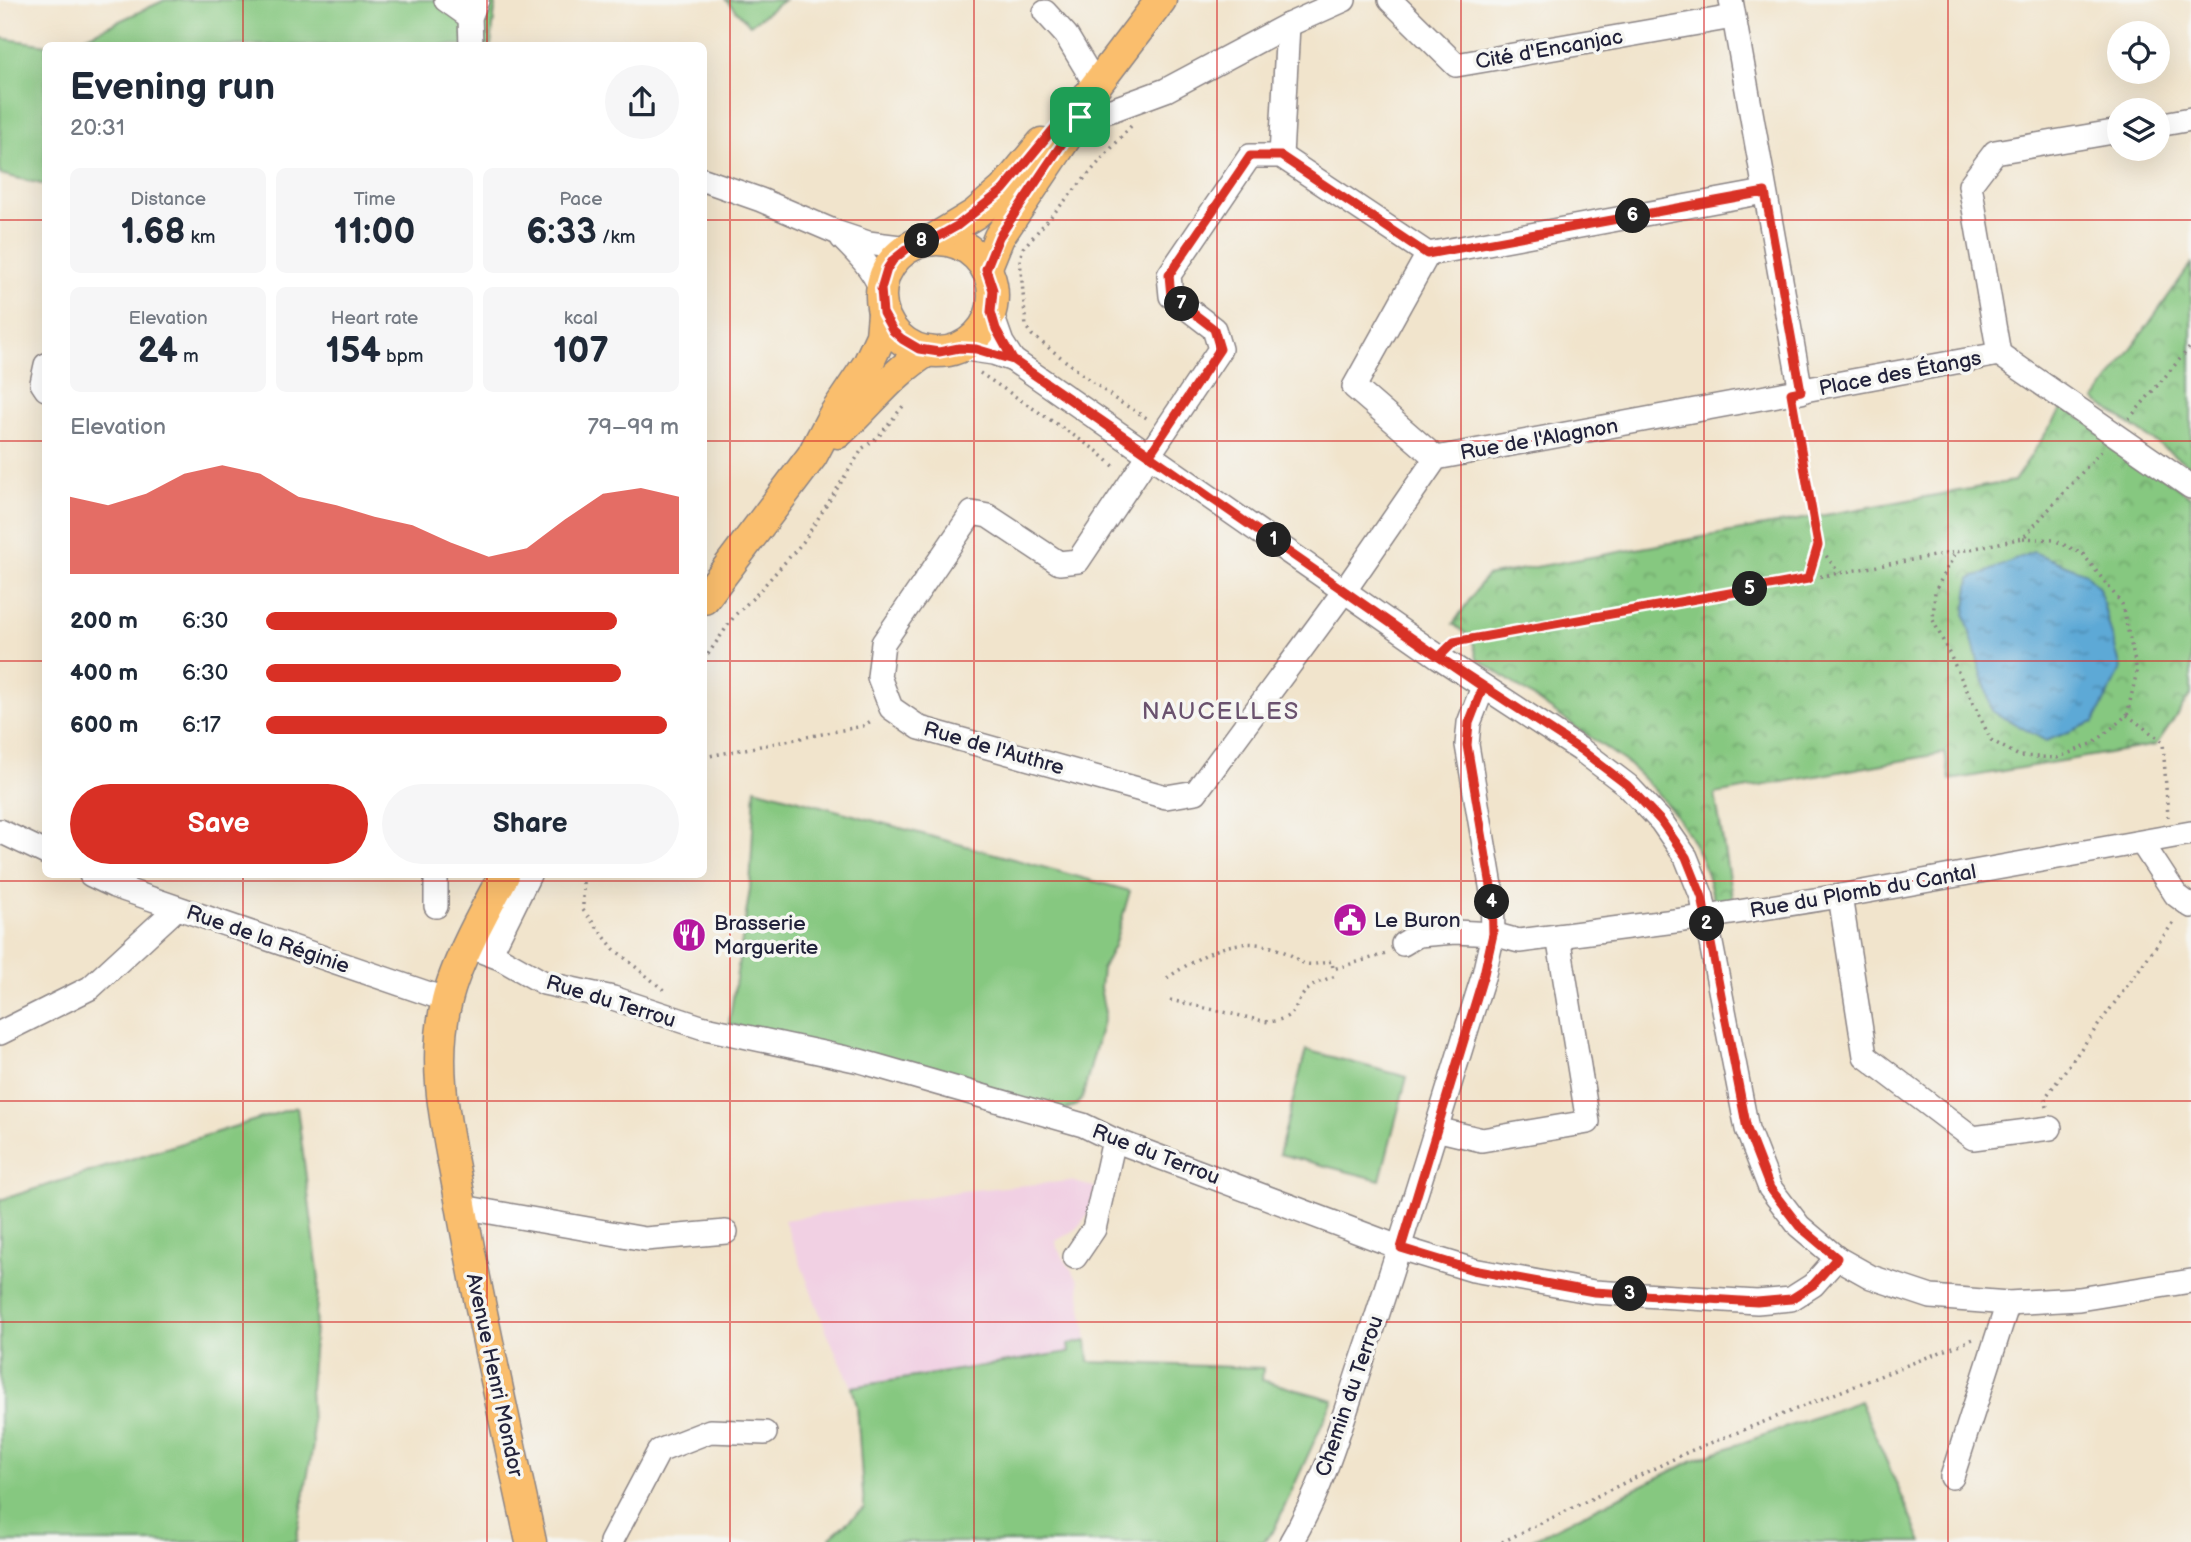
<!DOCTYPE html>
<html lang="en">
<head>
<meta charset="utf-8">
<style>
  body { margin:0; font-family:"Balsamiq Sans",sans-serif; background:#f6f6f7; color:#1f2937; height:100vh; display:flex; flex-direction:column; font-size:26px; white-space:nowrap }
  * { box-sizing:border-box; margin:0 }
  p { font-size:23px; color:#747a83 }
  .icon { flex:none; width:38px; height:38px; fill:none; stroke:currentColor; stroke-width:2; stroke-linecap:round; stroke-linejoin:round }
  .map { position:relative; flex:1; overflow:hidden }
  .side { position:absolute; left:42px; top:42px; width:665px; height:836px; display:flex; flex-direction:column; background:#fff; border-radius:10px; box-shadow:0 7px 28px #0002 }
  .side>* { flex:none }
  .controls { position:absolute; left:2107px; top:21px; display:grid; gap:14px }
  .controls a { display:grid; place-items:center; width:63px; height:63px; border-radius:50%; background:#fff; box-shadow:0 7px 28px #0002; font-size:35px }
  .pin { position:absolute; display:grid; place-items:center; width:60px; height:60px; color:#fff; margin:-30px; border-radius:14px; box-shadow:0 4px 10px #0006 }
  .km { position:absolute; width:35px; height:35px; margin:-18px; border-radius:50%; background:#222; color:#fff; font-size:19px; line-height:35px; text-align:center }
  .round { display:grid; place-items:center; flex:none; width:74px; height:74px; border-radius:37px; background:#f6f6f7 }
  .overview { display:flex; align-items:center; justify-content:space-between; height:119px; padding:0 28px }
  h1 { font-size:38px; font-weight:700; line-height:52px }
  .figures { display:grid; grid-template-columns:repeat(3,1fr); gap:10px; height:119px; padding:7px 28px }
  .figures div { display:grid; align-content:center; border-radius:10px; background:#f6f6f7; text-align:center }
  .figures b { font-size:35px; font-weight:700 }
  .figures small { font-size:19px; font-weight:400 }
  .figures p { font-size:19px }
  .chart { height:196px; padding:14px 28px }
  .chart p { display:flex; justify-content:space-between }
  .chart svg { width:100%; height:126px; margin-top:7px; fill:#d93025; opacity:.7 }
  .cta { display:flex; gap:14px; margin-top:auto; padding:14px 28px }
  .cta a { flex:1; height:80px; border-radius:42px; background:#d93025; color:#fff; font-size:28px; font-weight:700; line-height:80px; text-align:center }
  .cta a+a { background:#f6f6f7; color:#1f2937 }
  ul { padding:0 28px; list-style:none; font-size:23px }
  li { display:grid; grid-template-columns:112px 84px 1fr; align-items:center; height:52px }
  li i { height:18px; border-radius:9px; background:#d93025 }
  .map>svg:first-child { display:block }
</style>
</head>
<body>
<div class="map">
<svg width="2191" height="1542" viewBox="0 0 2191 1542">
  <defs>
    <pattern id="park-crowns" width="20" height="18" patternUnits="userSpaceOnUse" patternTransform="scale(1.75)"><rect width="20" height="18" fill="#86c880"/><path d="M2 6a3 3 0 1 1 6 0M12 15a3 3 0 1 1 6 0" fill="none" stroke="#6da26a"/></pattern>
    <pattern id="water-ripples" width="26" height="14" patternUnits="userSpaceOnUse" patternTransform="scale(1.75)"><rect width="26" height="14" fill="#5da9d6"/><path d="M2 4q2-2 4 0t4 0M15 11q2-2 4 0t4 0" fill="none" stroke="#4c89af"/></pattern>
  </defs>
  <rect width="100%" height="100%" fill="#f6f6f2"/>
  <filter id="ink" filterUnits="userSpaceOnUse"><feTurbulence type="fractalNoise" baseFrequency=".0143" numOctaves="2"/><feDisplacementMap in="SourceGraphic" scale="14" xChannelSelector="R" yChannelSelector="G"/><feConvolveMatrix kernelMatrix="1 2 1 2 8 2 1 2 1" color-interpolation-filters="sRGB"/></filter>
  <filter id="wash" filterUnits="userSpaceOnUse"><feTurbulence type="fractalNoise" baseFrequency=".00686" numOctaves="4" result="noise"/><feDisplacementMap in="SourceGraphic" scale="28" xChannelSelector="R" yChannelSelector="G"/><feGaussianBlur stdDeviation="1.57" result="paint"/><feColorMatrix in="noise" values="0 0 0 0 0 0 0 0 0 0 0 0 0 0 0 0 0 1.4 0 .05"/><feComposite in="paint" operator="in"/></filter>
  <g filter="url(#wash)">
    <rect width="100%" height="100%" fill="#f1e4cc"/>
    <!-- built -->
    <polygon fill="#f1d0e3" points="1071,1181 1096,1188 1089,1214 1075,1230 1056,1241 1057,1248 1078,1280 1087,1341 1069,1344 1069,1352 852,1387 827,1333 784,1220 961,1191"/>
    <!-- grass -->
    <g fill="#86c880" stroke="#54755e" stroke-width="2">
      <polygon points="165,0 496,0 491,45 65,46"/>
      <polygon points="726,0 784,0 750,25"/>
      <polygon points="0,38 47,45 46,46 45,185 0,174"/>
      <polygon points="755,788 1130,891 1114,946 1102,969 1100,988 1105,1013 1082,1099 1077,1105 1062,1111 729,1024 750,889"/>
      <polygon points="1306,1050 1407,1077 1380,1180 1279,1154"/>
      <polygon points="297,1107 319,1279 310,1388 313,1445 296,1542 0,1542 0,1200"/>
      <polygon points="1087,1341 1089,1362 1263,1368 1262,1380 1333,1400 1274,1530 1263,1542 833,1542 830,1537 864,1508 857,1406 852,1387 1069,1352 1068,1344"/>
      <polygon points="1860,1401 1922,1542 1527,1542 1694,1460"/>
    </g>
    <!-- park -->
    <g fill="url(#park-crowns)" stroke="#54755e" stroke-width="2">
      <polygon points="2191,264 2191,467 2095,400"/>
      <path d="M2064,406l127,91v197l-35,51 -206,35 -5,-27 -230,41 18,109 -17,2c-5,-14 -8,-29 -13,-42 -16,-39 -45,-72 -76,-100l-150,-105 -5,-20 -19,-14 33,-48 528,-95z"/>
    </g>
    <!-- water -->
    <polygon fill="url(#water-ripples)" stroke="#406688" stroke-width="2" points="2033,552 2086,573 2099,588 2121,669 2094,722 2046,741 1992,711 1965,615 1970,579"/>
  </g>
  <g filter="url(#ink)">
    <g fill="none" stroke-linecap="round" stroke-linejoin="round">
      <!-- minor casing -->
      <g stroke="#8a8384" stroke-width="26">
        <g id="minor">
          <polyline points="446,0 470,17"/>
          <polyline points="1390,0 1456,65 1733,17"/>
          <polyline points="1731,0 1801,392"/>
          <polyline points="1045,12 1066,35 1096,85"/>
          <polyline points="471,46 470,17 477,0"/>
          <polyline points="1084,101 1109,111 1166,90 1288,25 1344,0"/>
          <polyline points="2158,125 2191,119"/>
          <polyline points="1281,156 1288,25"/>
          <polyline points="704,180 761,200 838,233 868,243 908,248"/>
          <path d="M842,238c16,16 30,30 39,51"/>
          <polyline points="1428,254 1281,156 1250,156 1169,275 1171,296 1214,329 1220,349 1078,561 1059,563 988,516 972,513 883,643 879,677 891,708 920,728 1166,797 1196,792 1345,590 1436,458 1999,354"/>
          <polyline points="991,312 1002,343 1013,360"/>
          <polyline points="959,348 993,353 1013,360 1439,657 1581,750 1627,785 1661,821 1686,857 1702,897 1747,1129 1770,1188 1799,1226 1837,1258 1871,1277 1931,1297 2008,1303 2079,1299 2191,1281"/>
          <polyline points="1999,354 1970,185 1995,152 2119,131"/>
          <polyline points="1999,354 2191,487"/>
          <polyline points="46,365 42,383 46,389"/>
          <polyline points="1436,458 1354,387 1428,254 1764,192"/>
          <polyline points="0,831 46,853"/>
          <polyline points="2142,843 2176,895 2191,906"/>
          <polyline points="91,875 114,886 447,1000"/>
          <polyline points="436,875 436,906"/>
          <polyline points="1840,896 1865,1056 1973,1138 2050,1128"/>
          <polyline points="1403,944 1418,935 1455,932 1493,934 1519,941 1706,917 1840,896 2191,833"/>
          <polyline points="468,946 500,958 544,983 613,998 701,1027 860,1061 1083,1125 1114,1140 1401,1248 1473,1270 1594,1292 1757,1302 1791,1299 1813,1285 1837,1258"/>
          <polyline points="490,954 529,875"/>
          <polyline points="0,1033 90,988 177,908"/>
          <polyline points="1436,1129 1482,1140 1588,1122 1558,936"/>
          <polyline points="462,1207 645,1239 726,1232"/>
          <polyline points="1075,1257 1094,1229 1114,1140"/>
          <polyline points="1952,1477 2008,1303"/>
          <polyline points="611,1542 659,1451 710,1431 765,1433"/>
          <path d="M1291,1542c32,-54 50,-118 70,-178 44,-129 82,-260 123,-390l9,-40 -1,-42 -25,-147 2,-22 14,-36"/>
        </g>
      </g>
      <!-- major casing -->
      <g stroke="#8a8384" stroke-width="33">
        <g id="major">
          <circle cx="937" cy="296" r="56"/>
          <polyline points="932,240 975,214 1003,190 1042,143"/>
          <polyline points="986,269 999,237 1080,117 1084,101 1161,0"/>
          <path d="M838,433c31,-27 54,-61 90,-82"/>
          <polyline points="704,599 812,456 833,416 868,364 881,336 883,313"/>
          <path d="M504,875c-19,35 -48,87 -57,125 -18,71 3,141 15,210 20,111 45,221 69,332"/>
        </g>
      </g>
      <!-- path -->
      <g stroke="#8a8384" stroke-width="3.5" stroke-dasharray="2 5" stroke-linecap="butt">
        <polyline points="1131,126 1023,248 1020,259 1026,327 1032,335 1115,399 1150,420"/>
        <polyline points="980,373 1097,451 1117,469"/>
        <polyline points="1795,413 1818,545"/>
        <polyline points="2129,419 2191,346"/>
        <polyline points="2023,538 2054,540 2083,554 2122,604 2137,671 2127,715 2094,743 2057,758 2019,756 1991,740 1933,620 1935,591 1956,552 2023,538 2103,449"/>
        <polyline points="1808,579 1818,545 1839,573"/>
        <polyline points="1455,642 1956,552"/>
        <polyline points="704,660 735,615 754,597 803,542 863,448 879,436 904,405"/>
        <polyline points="2127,715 2163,742 2168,817"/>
        <polyline points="704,757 863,726 874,719"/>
        <polyline points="583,875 583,910 614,949 666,992"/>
        <path d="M1167,978c35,-23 68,-45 110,-29 30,10 17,21 55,12l1,8 53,-15"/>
        <path d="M1170,1000l98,22c34,-4 23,-20 42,-34 7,-6 17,-9 26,-12"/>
        <polyline points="2047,1107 2045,1098 2176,919"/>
        <polyline points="1502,1542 1690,1451 1976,1338"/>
      </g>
      <!-- minor -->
      <use href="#minor" stroke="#fff" stroke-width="23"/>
      <!-- major -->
      <use href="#major" stroke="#fabe6d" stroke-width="30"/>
    </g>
  </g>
  <g fill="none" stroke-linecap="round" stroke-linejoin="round" filter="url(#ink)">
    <!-- route casing -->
    <g stroke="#fff" stroke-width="14">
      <polyline id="route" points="1080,117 999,237 986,269 993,290 991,312 996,329 1013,360 1439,657 1581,750 1627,785 1661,821 1686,857 1702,897 1747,1129 1770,1188 1799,1226 1837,1258 1813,1285 1791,1299 1757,1302 1594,1292 1473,1270 1401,1248 1484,974 1493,934 1492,892 1467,745 1469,723 1483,687 1439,657 1454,642 1808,579 1818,545 1791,393 1801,391 1765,192 1427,254 1281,156 1250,156 1169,275 1171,296 1214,329 1220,349 1150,454 1013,360 976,349 959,348 939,352 919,349 902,339 893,331 883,313 881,289 887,269 893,260 908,248 932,240 957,226 1003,190 1070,109 1084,101 1080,117"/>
    </g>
    <!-- route -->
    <use href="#route" stroke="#d93025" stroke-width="9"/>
  </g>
  <!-- grid -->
  <path fill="none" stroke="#d62828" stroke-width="2" stroke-opacity="0.55" d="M243,0v46M487,0v46M730,0v1542M974,0v1542M1217,0v1542M1461,0v1542M1704,0v1542M1948,0v1542M0,220h46M704,220h1487M0,441h46M704,441h1487M0,661h46M704,661h1487M243,875v667M487,875v667M0,881h2191M0,1101h2191M0,1322h2191"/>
  <!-- icons -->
  <defs>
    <g id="civic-disc" transform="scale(1.75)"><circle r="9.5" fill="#b5179e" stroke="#f6f6f2"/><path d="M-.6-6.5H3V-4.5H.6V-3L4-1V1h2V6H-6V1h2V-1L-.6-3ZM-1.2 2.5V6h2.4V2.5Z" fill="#fff"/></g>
    <g id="restaurant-disc" transform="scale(1.75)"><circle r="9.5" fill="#b5179e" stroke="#f6f6f2"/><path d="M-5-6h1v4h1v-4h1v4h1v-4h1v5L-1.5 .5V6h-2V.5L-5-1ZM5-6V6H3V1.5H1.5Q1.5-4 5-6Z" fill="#fff"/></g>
  </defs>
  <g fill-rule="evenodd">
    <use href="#civic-disc" x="1350" y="920"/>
    <use href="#restaurant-disc" x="689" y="935"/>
  </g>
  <g text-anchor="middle" stroke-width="7" stroke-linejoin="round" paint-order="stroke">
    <!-- street labels -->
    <g font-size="21" fill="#22223b" stroke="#f6f6f2">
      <text transform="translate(1549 49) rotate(-10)" y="7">Cité d'Encanjac</text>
      <text transform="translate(1900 373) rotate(-11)" y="7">Place des Étangs</text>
      <text transform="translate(1539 439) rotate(-10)" y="7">Rue de l'Alagnon</text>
      <text transform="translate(994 748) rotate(16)" y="7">Rue de l'Authre</text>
      <text transform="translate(1863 891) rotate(-10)" y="7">Rue du Plomb du Cantal</text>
      <text transform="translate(268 939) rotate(19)" y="7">Rue de la Réginie</text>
      <text transform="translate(611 1001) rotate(17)" y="7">Rue du Terrou</text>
      <text transform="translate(1156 1154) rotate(21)" y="7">Rue du Terrou</text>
      <text transform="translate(495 1375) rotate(78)" y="7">Avenue Henri Mondor</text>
      <text transform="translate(1349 1396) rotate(-71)" y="7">Chemin du Terrou</text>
    </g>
    <!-- poi labels -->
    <g font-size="21" fill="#22223b" stroke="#f6f6f2" text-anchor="start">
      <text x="1374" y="927">Le Buron</text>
      <text x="714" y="930">Brasserie<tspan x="714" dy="24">Marguerite</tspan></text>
    </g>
    <!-- quarter labels -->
    <g font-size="24" letter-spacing="2" fill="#6a526e" stroke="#f6f6f2">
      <text x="1221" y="719">NAUCELLES</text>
    </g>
  </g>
</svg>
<div class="controls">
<a><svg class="icon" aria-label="locate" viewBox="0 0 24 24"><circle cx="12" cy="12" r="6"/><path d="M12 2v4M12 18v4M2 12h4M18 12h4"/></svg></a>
<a><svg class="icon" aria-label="layers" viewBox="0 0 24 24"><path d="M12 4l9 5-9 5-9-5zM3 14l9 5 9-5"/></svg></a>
</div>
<div class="pin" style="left:1080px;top:117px;background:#1e9e55"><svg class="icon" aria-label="arrive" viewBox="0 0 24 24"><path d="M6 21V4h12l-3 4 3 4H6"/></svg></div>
<b class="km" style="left:1274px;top:540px">1</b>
<b class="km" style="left:1707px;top:924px">2</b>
<b class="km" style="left:1630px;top:1294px">3</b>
<b class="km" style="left:1492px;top:902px">4</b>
<b class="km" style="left:1750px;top:589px">5</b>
<b class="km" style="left:1633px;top:216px">6</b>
<b class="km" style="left:1182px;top:304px">7</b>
<b class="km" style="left:922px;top:241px">8</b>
<section class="side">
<div class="overview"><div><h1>Evening run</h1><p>20:31</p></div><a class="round"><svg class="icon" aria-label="share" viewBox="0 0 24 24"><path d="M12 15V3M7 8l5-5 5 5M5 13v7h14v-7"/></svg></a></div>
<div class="figures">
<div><p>Distance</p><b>1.68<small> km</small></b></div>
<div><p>Time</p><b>11:00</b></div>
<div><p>Pace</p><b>6:33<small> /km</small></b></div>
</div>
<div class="figures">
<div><p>Elevation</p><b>24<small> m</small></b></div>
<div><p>Heart rate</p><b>154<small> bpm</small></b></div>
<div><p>kcal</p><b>107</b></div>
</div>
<div class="chart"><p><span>Elevation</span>79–99 m</p>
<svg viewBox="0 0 160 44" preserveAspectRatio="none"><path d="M0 44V17L10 20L20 16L30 9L40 6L50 9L60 17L70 20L80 24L90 27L100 33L110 38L120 35L130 25L140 16L150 14L160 17V44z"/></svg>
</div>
<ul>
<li><b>200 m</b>6:30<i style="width:85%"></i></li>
<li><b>400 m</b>6:30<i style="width:86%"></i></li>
<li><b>600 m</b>6:17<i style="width:97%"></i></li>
</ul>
<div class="cta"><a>Save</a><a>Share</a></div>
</section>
</div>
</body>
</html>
